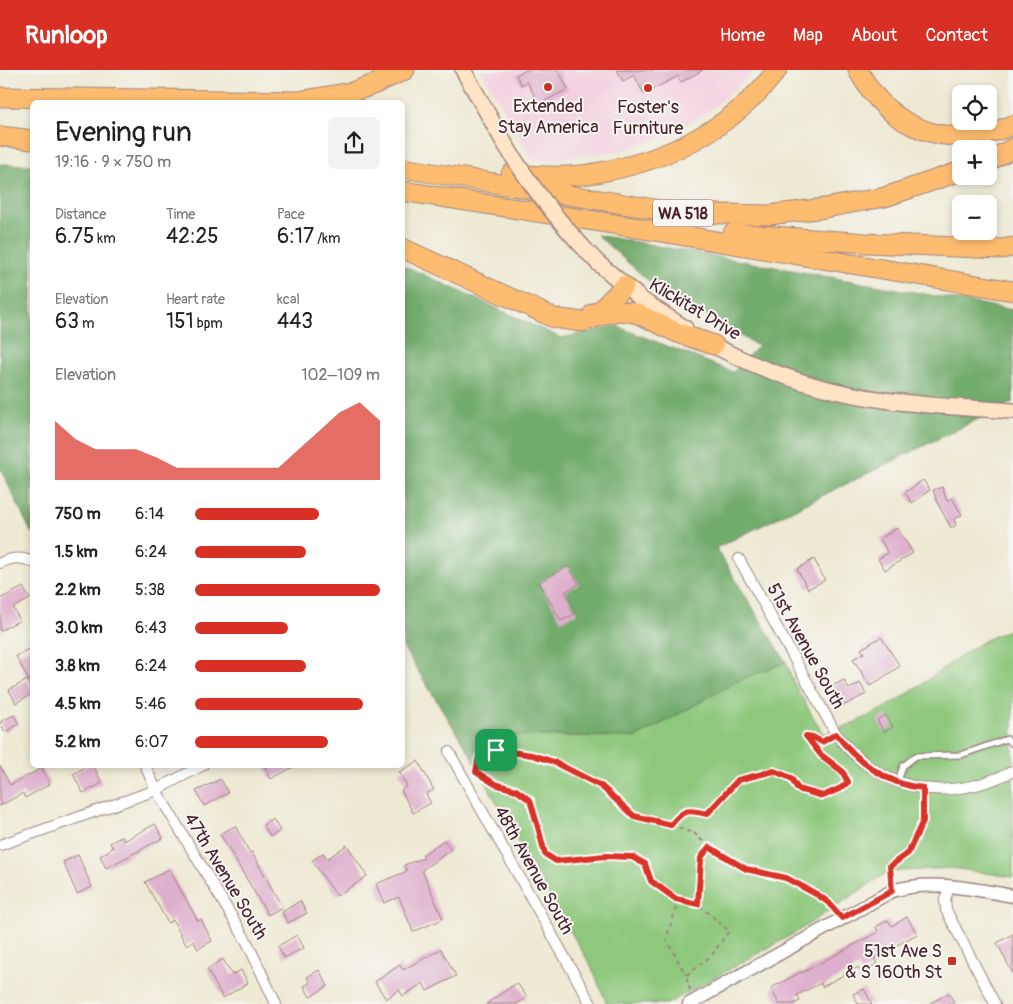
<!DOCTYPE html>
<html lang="en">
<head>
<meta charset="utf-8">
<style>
  body { margin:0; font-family:Pangolin,sans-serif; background:#f2f2f2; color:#202124; height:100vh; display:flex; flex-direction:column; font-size:19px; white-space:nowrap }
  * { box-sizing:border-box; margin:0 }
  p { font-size:16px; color:#757577 }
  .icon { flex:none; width:28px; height:28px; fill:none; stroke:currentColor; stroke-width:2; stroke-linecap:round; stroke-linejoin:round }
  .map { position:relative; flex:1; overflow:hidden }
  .panel { position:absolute; left:30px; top:30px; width:375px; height:668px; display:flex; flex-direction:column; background:#fff; border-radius:8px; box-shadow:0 2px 8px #0003 }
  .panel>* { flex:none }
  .buttons { position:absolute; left:952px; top:15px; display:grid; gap:10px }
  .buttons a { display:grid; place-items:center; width:45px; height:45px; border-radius:8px; background:#fff; box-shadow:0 2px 8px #0003; font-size:25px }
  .pin { position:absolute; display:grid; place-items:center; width:42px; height:42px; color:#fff; margin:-21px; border-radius:10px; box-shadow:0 2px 8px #0006 }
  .round { display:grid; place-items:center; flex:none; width:52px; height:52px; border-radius:8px; background:#f2f2f2 }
  .summary { display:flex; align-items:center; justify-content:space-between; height:85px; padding:0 25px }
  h1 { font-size:28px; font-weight:600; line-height:38px }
  .metrics { display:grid; grid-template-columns:repeat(3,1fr); gap:8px; height:85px; padding:5px 25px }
  .metrics div { display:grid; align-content:center }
  .metrics b { font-size:21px; font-weight:600 }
  .metrics small { font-size:14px; font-weight:400 }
  .metrics p { font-size:14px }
  .chart { height:140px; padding:10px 25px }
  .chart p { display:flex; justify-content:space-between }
  .chart svg { width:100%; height:90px; margin-top:5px; fill:#d93025; opacity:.7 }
  ul { padding:0 25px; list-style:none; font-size:16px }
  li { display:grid; grid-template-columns:80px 60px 1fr; align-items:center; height:38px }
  li i { height:12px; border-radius:6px; background:#d93025 }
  header { display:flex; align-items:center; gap:30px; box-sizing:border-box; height:70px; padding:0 25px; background:#d93025; color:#fff }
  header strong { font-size:24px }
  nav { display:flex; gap:28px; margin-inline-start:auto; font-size:18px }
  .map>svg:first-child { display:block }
</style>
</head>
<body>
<header>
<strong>Runloop</strong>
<nav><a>Home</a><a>Map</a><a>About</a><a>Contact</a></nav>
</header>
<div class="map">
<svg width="1013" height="934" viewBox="0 0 1013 934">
  <rect width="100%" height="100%" fill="#f6f6f2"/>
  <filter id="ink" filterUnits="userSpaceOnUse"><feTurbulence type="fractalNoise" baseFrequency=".02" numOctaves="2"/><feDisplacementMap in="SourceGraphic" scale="10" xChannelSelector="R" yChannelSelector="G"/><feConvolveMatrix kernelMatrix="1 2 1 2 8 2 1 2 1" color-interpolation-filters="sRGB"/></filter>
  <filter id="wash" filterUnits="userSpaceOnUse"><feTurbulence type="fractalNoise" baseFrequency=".0096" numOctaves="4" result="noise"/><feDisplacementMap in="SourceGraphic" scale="20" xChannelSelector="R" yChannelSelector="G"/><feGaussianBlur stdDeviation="1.12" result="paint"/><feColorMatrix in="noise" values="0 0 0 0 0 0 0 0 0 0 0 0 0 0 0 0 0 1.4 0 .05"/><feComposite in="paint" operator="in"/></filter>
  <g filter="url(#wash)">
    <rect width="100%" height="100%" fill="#eee9d3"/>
    <!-- built -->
    <polygon fill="#f3cfdf" points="481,0 755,0 710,41 660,69 614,82 534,91"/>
    <!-- green -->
    <path fill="#8ec87d" stroke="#6c7454" d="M1013,559v248l-61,-9 -64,4 -93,61 -128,71h-60l-16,-38 -68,-115 -51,-94 13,-22 152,2 101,-56 48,-19 8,22 29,50c30,-9 60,-24 86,-41 34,-22 65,-53 104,-64z"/>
    <!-- forest -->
    <g fill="#72ac6c" stroke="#5e664c">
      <polygon points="0,94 32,95 32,464 0,398"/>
      <polygon points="597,165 1013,240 1013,332 716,478 786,592 738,611 637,667 485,665 472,687 403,577 403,196 414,200 561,268 616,256 733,302 758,276 651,213"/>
    </g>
    <g id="blocks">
      <!-- building -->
      <g fill="#deafcc">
        <polygon points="526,0 558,0 568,19 539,34 527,12 521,15 516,5"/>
        <polygon points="617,0 703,0 681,12 678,6 644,24 634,5 623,11"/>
        <polygon points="923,410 930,420 912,433 905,423"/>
        <polygon points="942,417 947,431 952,428 962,445 954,449 956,455 951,458 938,434 933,420"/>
        <polygon points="897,458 913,483 885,500 878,489 888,483 880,469"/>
        <polygon points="814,489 825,510 808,519 797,499"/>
        <polygon points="568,496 579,514 565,522 577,543 561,551 539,512"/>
        <polygon points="23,517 30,529 13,538 20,550 0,561 0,529"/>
        <polygon points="881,567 900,596 870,616 853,589 864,583 861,579"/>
        <polygon points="32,577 32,616 16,586"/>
        <polygon points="27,610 32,619 32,624 16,633 9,620"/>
        <polygon points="844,610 849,619 860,613 866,624 843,636 832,616"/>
        <polygon points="14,645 19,654 5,662 0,652"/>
        <polygon points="886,645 893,657 884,662 877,650"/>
        <polygon points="418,691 434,720 426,724 431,733 413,743 401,720 407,716 399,702"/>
        <polygon points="89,695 93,695 102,713 83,723 73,704"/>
        <polygon points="264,695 297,695 271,709"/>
        <polygon points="0,696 10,715 42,698 50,714 25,728 23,723 0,736"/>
        <polygon points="221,709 228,723 204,736 196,721"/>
        <polygon points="273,749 280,761 270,767 263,755"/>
        <polygon points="155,754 163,768 106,798 100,786 113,778 110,773 122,766 124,771"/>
        <polygon points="235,756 250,783 252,782 282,837 268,845 220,764"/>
        <polygon points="444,770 451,780 422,800 443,849 413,862 399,827 384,833 376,814 407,801 404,795 424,788 422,785"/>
        <polygon points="347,775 367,806 337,826 312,791 323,783 327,789"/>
        <polygon points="78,785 92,817 77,824 63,792"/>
        <polygon points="169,799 198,851 201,849 212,871 198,879 193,871 186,875 173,850 168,853 145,812"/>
        <polygon points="300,831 307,843 288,853 282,842"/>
        <polygon points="907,847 917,864 874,888 877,894 861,902 858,897 822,917 821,913 797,925 800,931 793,934 779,934 771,918 801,902 802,903 878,862 876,857 888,850 892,856"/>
        <polygon points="1013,864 1013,904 997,873"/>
        <polygon points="297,865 304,878 284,888 278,876"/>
        <polygon points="441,879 456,906 427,921 423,913 403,926 399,920 386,929 375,912 400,895 403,900"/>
        <polygon points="223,889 232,905 241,900 248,913 223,928 207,899"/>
        <polygon points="319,900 328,916 310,927 304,916 310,913 307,907"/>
        <polygon points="517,913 527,927 517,934 486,934"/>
        <polygon points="864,919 872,934 858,934 853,924"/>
        <polygon points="949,923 955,934 929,934"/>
      </g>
    </g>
  </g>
  <g filter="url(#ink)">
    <use href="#blocks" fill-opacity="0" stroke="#9c847f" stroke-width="1"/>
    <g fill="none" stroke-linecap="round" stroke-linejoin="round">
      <!-- service casing -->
      <g stroke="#9c847f" stroke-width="8">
        <polyline id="service" points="898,711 903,696 916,686 961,685 1007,669 1013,674"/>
      </g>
      <!-- minor casing -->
      <g stroke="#9c847f" stroke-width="12">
        <g id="minor">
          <path d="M739,489l97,175c46,59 111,70 177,37"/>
          <path d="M0,493c11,-5 21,-7 32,-1"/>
          <polyline points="449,682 591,934"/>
          <polyline points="145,695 156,720 247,872 276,934"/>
          <polyline points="0,775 156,720 203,695"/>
          <polyline points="950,816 945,829 946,840 995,934"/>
        </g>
      </g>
      <!-- tertiary casing -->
      <g stroke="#9c847f" stroke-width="15">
        <path id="tertiary" d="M689,934l203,-113c39,-12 82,-2 121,5"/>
      </g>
      <!-- secondary casing -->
      <g stroke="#9c847f" stroke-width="18">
        <g id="secondary">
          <polyline points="463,0 502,69"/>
          <polyline points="598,193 645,232 685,258"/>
          <path d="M704,270c55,31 118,51 180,60 43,6 86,8 129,11"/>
        </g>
      </g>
      <!-- motorway casing -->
      <g stroke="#9c847f" stroke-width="21">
        <g id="motorway">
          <path d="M858,0c32,61 92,81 155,55"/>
          <polyline points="0,27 298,31 352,22 375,14 405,0"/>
          <polyline points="0,66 32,70"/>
          <polyline points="989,91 1013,78"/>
          <polyline points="402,98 679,143 769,145 825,138 885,127 961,101"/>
          <path d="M511,104c28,2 56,4 84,-1 71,-11 138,-45 182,-103"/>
          <polyline points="402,121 614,154 1013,221"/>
          <polyline points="733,163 866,173 1001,179 1013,177"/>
          <polyline points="402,178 554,248 582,252 606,244 618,241 630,242 638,244 678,263 714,275"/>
          <polyline points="593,244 601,240 624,216"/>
        </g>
      </g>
      <!-- path -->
      <g stroke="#9c847f" stroke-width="2" stroke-dasharray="4 4" stroke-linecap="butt">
        <path d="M671,755c12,-16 17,-16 36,-11l31,-34 36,-9 17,7 7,11 25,7 18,-8 7,-6 -6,-11 -21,-16 -15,-19 16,6 5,-3"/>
        <polyline points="709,777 746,799 786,808 818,825 835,840"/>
        <polyline points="890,808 890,796 908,783 923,751 923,728"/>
        <polyline points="679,830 666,869 686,905"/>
        <polyline points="690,920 686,906 712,885 729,861 698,834 676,829 651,811 645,795 632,787 607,786 556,791 545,784 538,757 530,730 516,720 495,714 476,702 479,687 496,680 532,685 554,692 601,716 634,746 671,755 695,764 709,777 701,788 698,834"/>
      </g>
      <!-- service -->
      <use href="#service" stroke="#fff" stroke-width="5"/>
      <!-- minor -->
      <use href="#minor" stroke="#fff" stroke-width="10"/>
      <!-- tertiary -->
      <use href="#tertiary" stroke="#fff" stroke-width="12"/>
      <!-- secondary -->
      <use href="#secondary" stroke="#ffe4c6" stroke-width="15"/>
      <!-- motorway -->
      <use href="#motorway" stroke="#febc70" stroke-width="19"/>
      <!-- secondary-bridge casing -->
      <g stroke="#9c847f" stroke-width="18" stroke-linecap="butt">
        <path id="secondary-bridge" d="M502,69c27,46 59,86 96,124"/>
      </g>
      <!-- secondary-bridge -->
      <use href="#secondary-bridge" stroke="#ffe4c6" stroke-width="15"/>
    </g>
  </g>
  <g fill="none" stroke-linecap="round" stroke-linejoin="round" filter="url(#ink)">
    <!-- route casing -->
    <g stroke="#fff" stroke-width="10">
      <path id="route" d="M836,664c21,27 51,51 87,54v33l-15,32 -18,13 2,25 -50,27 -13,-15 -11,-8 -32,-17 -40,-9 -37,-22 -8,11 -3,46 -22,-5 -25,-18 -6,-17 -13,-7 -26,-1 -50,5 -11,-7 -7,-27 -8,-27 -14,-10 -21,-6 -19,-12 3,-15 17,-7 36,5 22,7 47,24 33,30 37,9c12,-16 17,-16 36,-11l31,-34 36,-9 17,7 7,11 25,7 18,-8 7,-6 -6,-11 -21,-16 -15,-19 7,1 9,5z"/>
    </g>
    <!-- route -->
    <use href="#route" stroke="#d93025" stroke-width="6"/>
  </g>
  <!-- markers -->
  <g fill="#c8321e" stroke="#f6f6f2" stroke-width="2">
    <circle cx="548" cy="17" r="5"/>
    <circle cx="648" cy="18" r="5"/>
    <rect x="947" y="886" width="10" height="10" rx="2.5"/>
  </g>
  <g text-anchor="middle" stroke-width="4" stroke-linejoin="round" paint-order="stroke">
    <!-- shield labels -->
    <rect fill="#f6f6f2" stroke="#7e6067" stroke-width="1" x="653" y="129.5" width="60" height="27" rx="4"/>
    <g font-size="16" font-weight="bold" fill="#4a1f2b">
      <text x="683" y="149">WA 518</text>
    </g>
    <!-- poi labels -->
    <g font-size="18" fill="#4a1f2b" stroke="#f6f6f2">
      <text x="548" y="42">Extended<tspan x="548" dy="21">Stay America</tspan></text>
      <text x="648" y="43">Foster's<tspan x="648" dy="21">Furniture</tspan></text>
      <text x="942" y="887" text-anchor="end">51st Ave S<tspan x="942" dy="21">&amp; S 160th St</tspan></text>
    </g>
    <!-- street labels -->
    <g font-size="18" fill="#4a1f2b" stroke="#f6f6f2">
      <text transform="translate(695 239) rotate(31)" y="6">Klickitat Drive</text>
      <text transform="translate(806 576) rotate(61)" y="6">51st Avenue South</text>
      <text transform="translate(534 800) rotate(61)" y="6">48th Avenue South</text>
      <text transform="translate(226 806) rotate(59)" y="6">47th Avenue South</text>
    </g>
  </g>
</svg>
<div class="buttons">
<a><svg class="icon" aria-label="locate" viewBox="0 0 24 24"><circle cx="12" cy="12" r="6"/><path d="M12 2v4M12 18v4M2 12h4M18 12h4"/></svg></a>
<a>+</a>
<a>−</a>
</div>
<div class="pin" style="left:496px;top:680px;background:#1e9e55"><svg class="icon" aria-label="arrive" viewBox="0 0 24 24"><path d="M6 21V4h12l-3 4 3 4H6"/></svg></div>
<section class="panel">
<div class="summary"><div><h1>Evening run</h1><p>19:16 · 9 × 750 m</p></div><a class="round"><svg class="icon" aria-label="share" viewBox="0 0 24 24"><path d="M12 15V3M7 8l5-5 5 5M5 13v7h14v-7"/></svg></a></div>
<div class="metrics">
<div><p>Distance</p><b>6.75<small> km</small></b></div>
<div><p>Time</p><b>42:25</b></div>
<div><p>Pace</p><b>6:17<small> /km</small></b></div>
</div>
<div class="metrics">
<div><p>Elevation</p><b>63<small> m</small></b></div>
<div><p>Heart rate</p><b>151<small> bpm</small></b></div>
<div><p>kcal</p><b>443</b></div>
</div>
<div class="chart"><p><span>Elevation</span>102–109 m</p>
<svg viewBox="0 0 160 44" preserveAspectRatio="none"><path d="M0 44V15L10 24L20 29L30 29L40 29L50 33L60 38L70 38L80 38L90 38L100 38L110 38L120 29L130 20L140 11L150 6L160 15V44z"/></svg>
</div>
<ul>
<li><b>750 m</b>6:14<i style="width:67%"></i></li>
<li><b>1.5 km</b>6:24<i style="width:60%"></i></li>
<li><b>2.2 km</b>5:38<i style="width:100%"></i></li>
<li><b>3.0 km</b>6:43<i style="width:50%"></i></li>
<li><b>3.8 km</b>6:24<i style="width:60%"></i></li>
<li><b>4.5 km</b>5:46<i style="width:91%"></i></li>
<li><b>5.2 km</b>6:07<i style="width:72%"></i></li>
</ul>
</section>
</div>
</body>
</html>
